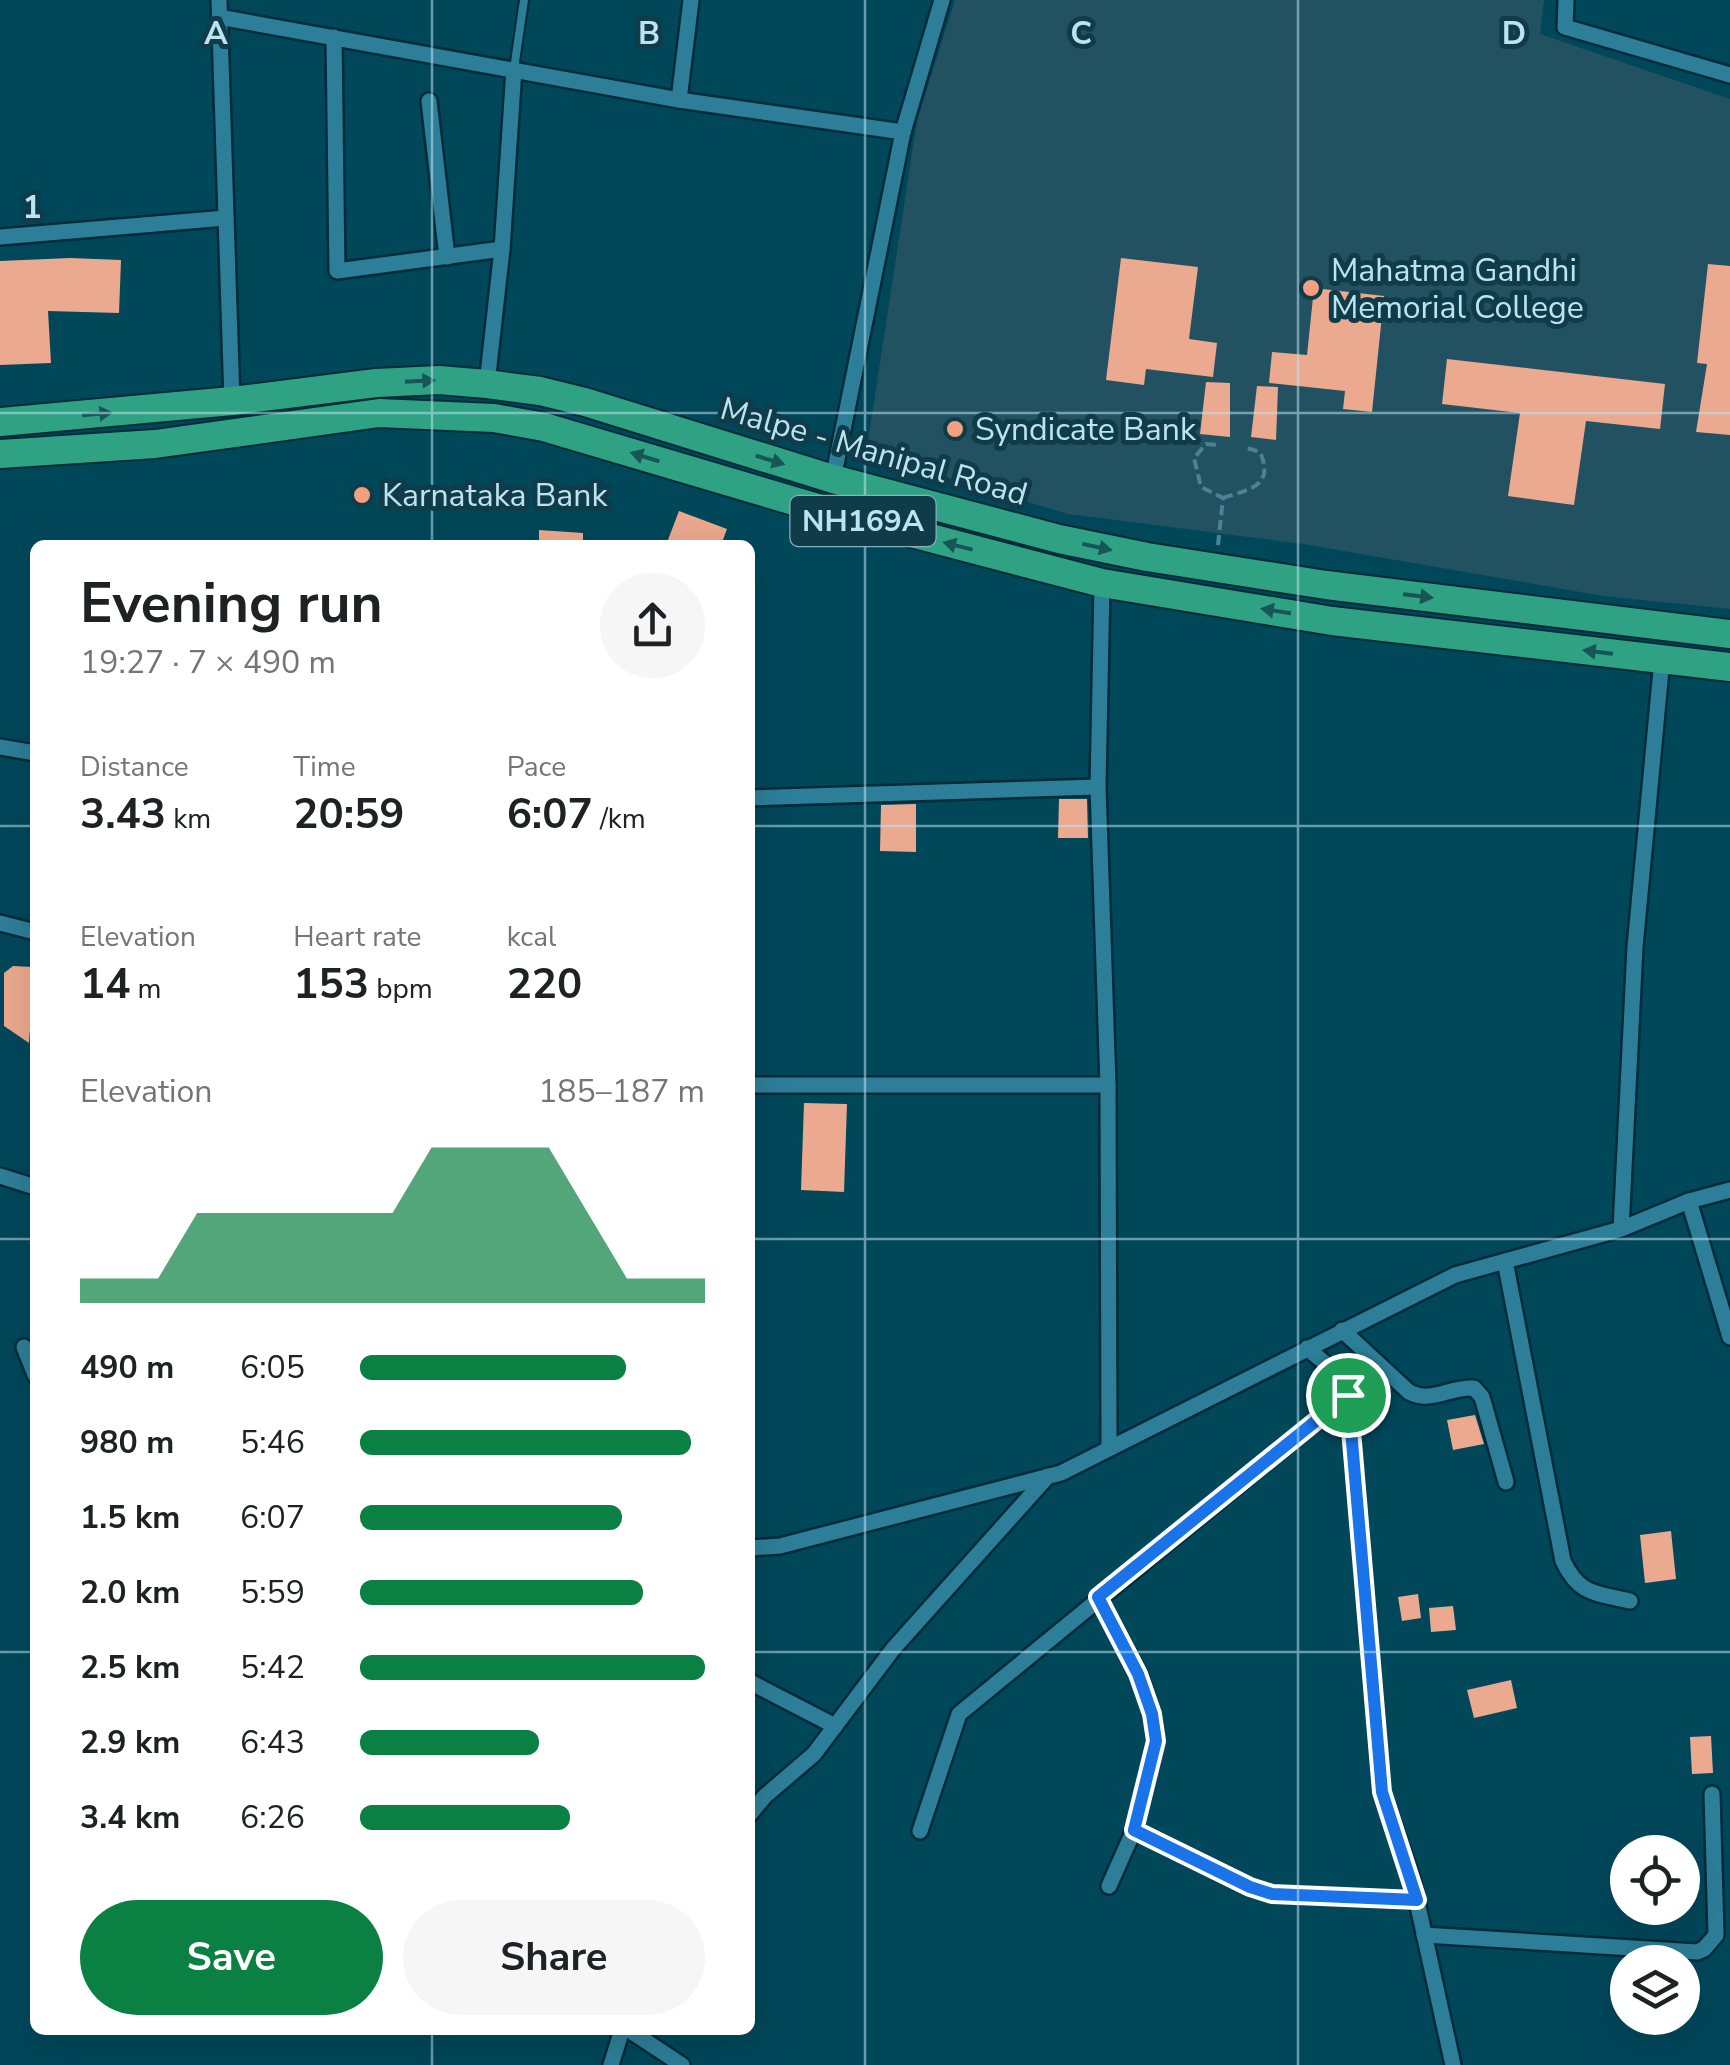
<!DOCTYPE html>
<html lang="en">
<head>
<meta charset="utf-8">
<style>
  body { margin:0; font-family:"Nunito Sans",sans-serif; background:#f6f6f6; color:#202124; height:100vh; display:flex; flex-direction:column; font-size:38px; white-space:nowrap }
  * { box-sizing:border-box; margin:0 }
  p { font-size:32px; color:#757577 }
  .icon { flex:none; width:55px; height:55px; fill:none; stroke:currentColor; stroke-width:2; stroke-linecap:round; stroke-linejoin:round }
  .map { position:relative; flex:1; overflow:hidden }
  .drawer { position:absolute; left:30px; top:540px; width:725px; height:1495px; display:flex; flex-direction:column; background:#fff; border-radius:15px; box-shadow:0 10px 40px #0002 }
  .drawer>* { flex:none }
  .buttons { position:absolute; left:1610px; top:1835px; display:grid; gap:20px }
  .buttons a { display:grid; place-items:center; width:90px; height:90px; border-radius:50%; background:#fff; box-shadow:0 10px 40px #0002; font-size:50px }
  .pin { position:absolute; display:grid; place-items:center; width:85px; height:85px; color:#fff; margin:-42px; border:5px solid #fff; border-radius:50%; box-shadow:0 2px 10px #0007 }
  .round { display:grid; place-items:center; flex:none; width:105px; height:105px; border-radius:52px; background:#f6f6f6 }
  .headline { display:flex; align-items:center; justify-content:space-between; height:170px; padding:0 50px }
  h1 { font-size:55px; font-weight:700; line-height:75px }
  .metrics { display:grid; grid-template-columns:repeat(3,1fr); gap:15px; height:170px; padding:10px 50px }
  .metrics div { display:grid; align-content:center }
  .metrics b { font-size:42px; font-weight:700 }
  .metrics small { font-size:28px; font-weight:400 }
  .metrics p { font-size:28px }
  .chart { height:280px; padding:20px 50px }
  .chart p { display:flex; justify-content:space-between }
  .chart svg { width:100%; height:180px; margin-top:10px; fill:#0b8043; opacity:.7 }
  .action { display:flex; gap:20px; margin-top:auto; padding:20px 50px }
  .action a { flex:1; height:115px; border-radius:60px; background:#0b8043; color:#fff; font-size:40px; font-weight:700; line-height:115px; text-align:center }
  .action a+a { background:#f6f6f6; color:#202124 }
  ul { padding:0 50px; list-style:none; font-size:32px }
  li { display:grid; grid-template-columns:160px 120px 1fr; align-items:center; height:75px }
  li i { height:25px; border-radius:12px; background:#0b8043 }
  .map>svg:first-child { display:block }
</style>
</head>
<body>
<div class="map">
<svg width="1730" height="2065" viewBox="0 0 1730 2065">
  <rect width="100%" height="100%" fill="#00475a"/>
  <!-- built -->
  <polygon fill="#225261" points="955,0 1544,0 1540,34 1730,99 1730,609 1604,596 1303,544 1068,514 866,454 917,121"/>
  <!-- building -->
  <g fill="#eba98f">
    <polygon points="70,258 121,260 119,313 48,311 51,363 0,365 0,261"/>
    <polygon points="1121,258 1198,267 1189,339 1217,343 1213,377 1146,369 1144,385 1106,380"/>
    <polygon points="1708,264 1730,266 1730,435 1696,432 1707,364 1697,363"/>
    <polygon points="1314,288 1384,296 1372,412 1343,409 1345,391 1269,383 1272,352 1307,355"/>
    <polygon points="1447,359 1665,384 1660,429 1586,421 1574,505 1508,496 1520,413 1442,404"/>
    <polygon points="1206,382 1230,383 1230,437 1200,434"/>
    <polygon points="1257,386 1278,387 1276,440 1251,437"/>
    <polygon points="679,511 727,529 721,545 666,545"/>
    <polygon points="539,530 583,533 583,545 539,545"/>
    <polygon points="1059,799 1087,799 1088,838 1058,838"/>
    <polygon points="916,804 916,852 880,851 881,805"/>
    <polygon points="13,966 33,967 34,974 29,1043 4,1026 4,973"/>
    <polygon points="804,1103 847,1104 844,1192 801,1190"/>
    <polygon points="1475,1415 1484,1444 1453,1450 1447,1420"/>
    <polygon points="1671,1531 1676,1579 1645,1583 1640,1535"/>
    <polygon points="1418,1594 1421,1618 1402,1621 1398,1597"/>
    <polygon points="1453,1606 1456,1630 1431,1632 1429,1608"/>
    <polygon points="1511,1680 1517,1708 1474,1718 1467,1690"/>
    <polygon points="1711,1736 1713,1773 1692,1774 1690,1737"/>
  </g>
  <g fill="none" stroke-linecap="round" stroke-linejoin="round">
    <!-- service casing -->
    <g stroke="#002b38" stroke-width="12">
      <polyline id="service" points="514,69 524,0"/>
    </g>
    <!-- minor casing -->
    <g stroke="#002b38" stroke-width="20">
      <g id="minor">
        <polyline points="219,0 232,401"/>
        <polyline points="1566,0 1565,27 1730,75"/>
        <polyline points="219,17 679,100 903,132"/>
        <polyline points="334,37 337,271 502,249"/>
        <polyline points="679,100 691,0"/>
        <polyline points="429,101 447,257"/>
        <polyline points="0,237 226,218"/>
        <polyline points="487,384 502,249 514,69"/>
        <polyline points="833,479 903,132 942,0"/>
        <polyline points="1102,583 1098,787 1108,1085 1109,1447"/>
        <polyline points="0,747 35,753"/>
        <polyline points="750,798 1098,787"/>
        <polyline points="0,923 35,932"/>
        <polyline points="750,1085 1108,1085"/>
        <polyline points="0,1176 35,1187"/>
        <polyline points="1689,1201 1730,1337"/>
        <polyline points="1621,1229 1635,947 1662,659"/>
        <path d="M1505,1261l58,300c16,34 33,32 67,40"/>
        <path d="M1342,1330l67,62c23,12 41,-6 65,-4l8,9 24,85"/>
        <polyline points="24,1347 35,1375"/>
        <polyline points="1307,1348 1332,1369 1348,1395 1382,1792 1412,1879 1453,2065"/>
        <polyline points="750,1548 780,1546 1061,1473 1455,1275 1621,1229 1689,1201 1730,1190"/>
        <polyline points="1098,1597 1139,1674 1152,1714 1156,1741 1134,1830 1109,1886"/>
        <polyline points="750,1682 835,1726"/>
        <polyline points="750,1814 765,1796 814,1754 893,1649 1048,1476"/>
        <polyline points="1134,1830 1250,1887 1272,1894 1417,1900"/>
        <polyline points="920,1831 959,1714 1348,1395"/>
        <polyline points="1424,1935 1697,1952 1704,1949 1716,1935 1712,1794"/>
        <polyline points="629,2030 682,2065"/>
        <polyline points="611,2065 622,2030"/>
      </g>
    </g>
    <!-- trunk casing -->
    <g stroke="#002b38" stroke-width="32">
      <g id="trunk">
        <polyline points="0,422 232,401 376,383 439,380 487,384 540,391 585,402 833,479 1059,539 1147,557 1326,585 1730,634"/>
        <polyline points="0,454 155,444 379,413 494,418 544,427 824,510 1102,583 1332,621 1730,667"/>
      </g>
    </g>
    <!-- path -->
    <g stroke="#498394" stroke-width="4" stroke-dasharray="10 5" stroke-linecap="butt">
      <path d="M1223,498c27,-9 52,-12 37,-46l-13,-4"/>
      <polyline points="1218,545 1223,498 1201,487 1194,458 1206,444 1221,445"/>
    </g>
    <!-- service -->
    <use href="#service" stroke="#2d7e98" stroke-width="8"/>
    <!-- minor -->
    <use href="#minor" stroke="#2d7e98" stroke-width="15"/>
    <!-- trunk -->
    <use href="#trunk" stroke="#2ea282" stroke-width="28"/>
  </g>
  <!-- one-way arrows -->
  <defs><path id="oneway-solid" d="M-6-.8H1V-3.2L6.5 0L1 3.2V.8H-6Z" transform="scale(2.5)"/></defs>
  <g fill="#185556">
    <use href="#oneway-solid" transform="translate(420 381) rotate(-3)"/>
    <use href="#oneway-solid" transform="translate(97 414) rotate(-5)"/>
    <use href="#oneway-solid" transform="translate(645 457) rotate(-163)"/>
    <use href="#oneway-solid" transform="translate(770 460) rotate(17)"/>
    <use href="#oneway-solid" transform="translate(958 546) rotate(-166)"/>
    <use href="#oneway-solid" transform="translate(1097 547) rotate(12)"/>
    <use href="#oneway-solid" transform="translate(1418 596) rotate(7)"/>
    <use href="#oneway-solid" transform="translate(1276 611) rotate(-171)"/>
    <use href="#oneway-solid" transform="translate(1598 652) rotate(-173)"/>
  </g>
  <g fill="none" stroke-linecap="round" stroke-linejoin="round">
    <!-- route casing -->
    <g stroke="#fff" stroke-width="20">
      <polygon id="route" points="1348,1395 1382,1792 1417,1900 1272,1894 1250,1887 1134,1830 1156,1741 1152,1714 1138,1674 1098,1597"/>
    </g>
    <!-- route -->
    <use href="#route" stroke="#1a73e8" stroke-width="12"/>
  </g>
  <!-- grid -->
  <path fill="none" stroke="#bde2f0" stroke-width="2.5" stroke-opacity="0.55" d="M432,0v545M865,0v2065M1298,0v2065M0,413h1730M0,826h35M750,826h980M0,1239h35M750,1239h980M0,1652h35M750,1652h980M432,2030v35"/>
  <!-- markers -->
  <g fill="#f2a07f" stroke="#103b48" stroke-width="4">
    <circle cx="1311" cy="288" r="10"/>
    <circle cx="955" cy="429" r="10"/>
    <circle cx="362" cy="495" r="10"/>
  </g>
  <g text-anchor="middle" stroke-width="10" stroke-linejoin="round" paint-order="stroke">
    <!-- shield labels -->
    <rect fill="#103b48" stroke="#89b0be" stroke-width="2.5" x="790.5" y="496" width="145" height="50" rx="8"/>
    <g font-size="30" font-weight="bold" fill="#bde2f0">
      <text x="863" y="531">NH169A</text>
    </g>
    <!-- poi labels -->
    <g font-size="32" fill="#bde2f0" stroke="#103b48" text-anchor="start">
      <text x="1331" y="281">Mahatma Gandhi<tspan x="1331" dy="37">Memorial College</tspan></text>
      <text x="975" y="440">Syndicate Bank</text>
      <text x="382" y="506">Karnataka Bank</text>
    </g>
    <!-- street labels -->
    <g font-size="32" fill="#bde2f0" stroke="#103b48">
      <text transform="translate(874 451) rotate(16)" y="11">Malpe - Manipal Road</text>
    </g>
  </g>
  <g font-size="32" text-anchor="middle" font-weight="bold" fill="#bde2f0" stroke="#103b48" stroke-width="10" stroke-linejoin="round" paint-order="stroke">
    <text x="216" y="44">A</text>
    <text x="649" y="44">B</text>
    <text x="1081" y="44">C</text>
    <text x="1514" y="44">D</text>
    <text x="32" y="218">1</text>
  </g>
</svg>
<div class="buttons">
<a><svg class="icon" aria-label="locate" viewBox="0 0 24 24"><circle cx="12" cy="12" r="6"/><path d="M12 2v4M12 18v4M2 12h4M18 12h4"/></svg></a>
<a><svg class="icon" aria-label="layers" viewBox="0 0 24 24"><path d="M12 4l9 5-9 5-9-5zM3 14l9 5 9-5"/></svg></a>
</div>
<div class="pin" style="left:1348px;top:1395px;background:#1e9e55"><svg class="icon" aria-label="arrive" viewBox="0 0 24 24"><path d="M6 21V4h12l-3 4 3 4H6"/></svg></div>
<section class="drawer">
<div class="headline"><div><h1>Evening run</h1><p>19:27 · 7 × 490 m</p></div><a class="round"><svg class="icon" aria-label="share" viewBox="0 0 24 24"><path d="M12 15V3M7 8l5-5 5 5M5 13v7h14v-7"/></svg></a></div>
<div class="metrics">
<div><p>Distance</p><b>3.43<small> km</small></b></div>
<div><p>Time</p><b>20:59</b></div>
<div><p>Pace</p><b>6:07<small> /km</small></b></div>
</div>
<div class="metrics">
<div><p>Elevation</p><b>14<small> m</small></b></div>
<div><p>Heart rate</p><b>153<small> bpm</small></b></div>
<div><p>kcal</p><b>220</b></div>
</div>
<div class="chart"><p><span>Elevation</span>185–187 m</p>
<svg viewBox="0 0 160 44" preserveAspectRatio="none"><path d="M0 44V38L10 38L20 38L30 22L40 22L50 22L60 22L70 22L80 22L90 6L100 6L110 6L120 6L130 22L140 38L150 38L160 38V44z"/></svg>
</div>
<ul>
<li><b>490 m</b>6:05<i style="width:77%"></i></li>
<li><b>980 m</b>5:46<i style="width:96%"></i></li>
<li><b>1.5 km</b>6:07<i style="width:76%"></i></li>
<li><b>2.0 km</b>5:59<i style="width:82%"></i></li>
<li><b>2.5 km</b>5:42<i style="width:100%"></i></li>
<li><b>2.9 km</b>6:43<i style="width:52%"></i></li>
<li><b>3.4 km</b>6:26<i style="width:61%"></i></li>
</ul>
<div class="action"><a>Save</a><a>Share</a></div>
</section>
</div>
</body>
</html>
